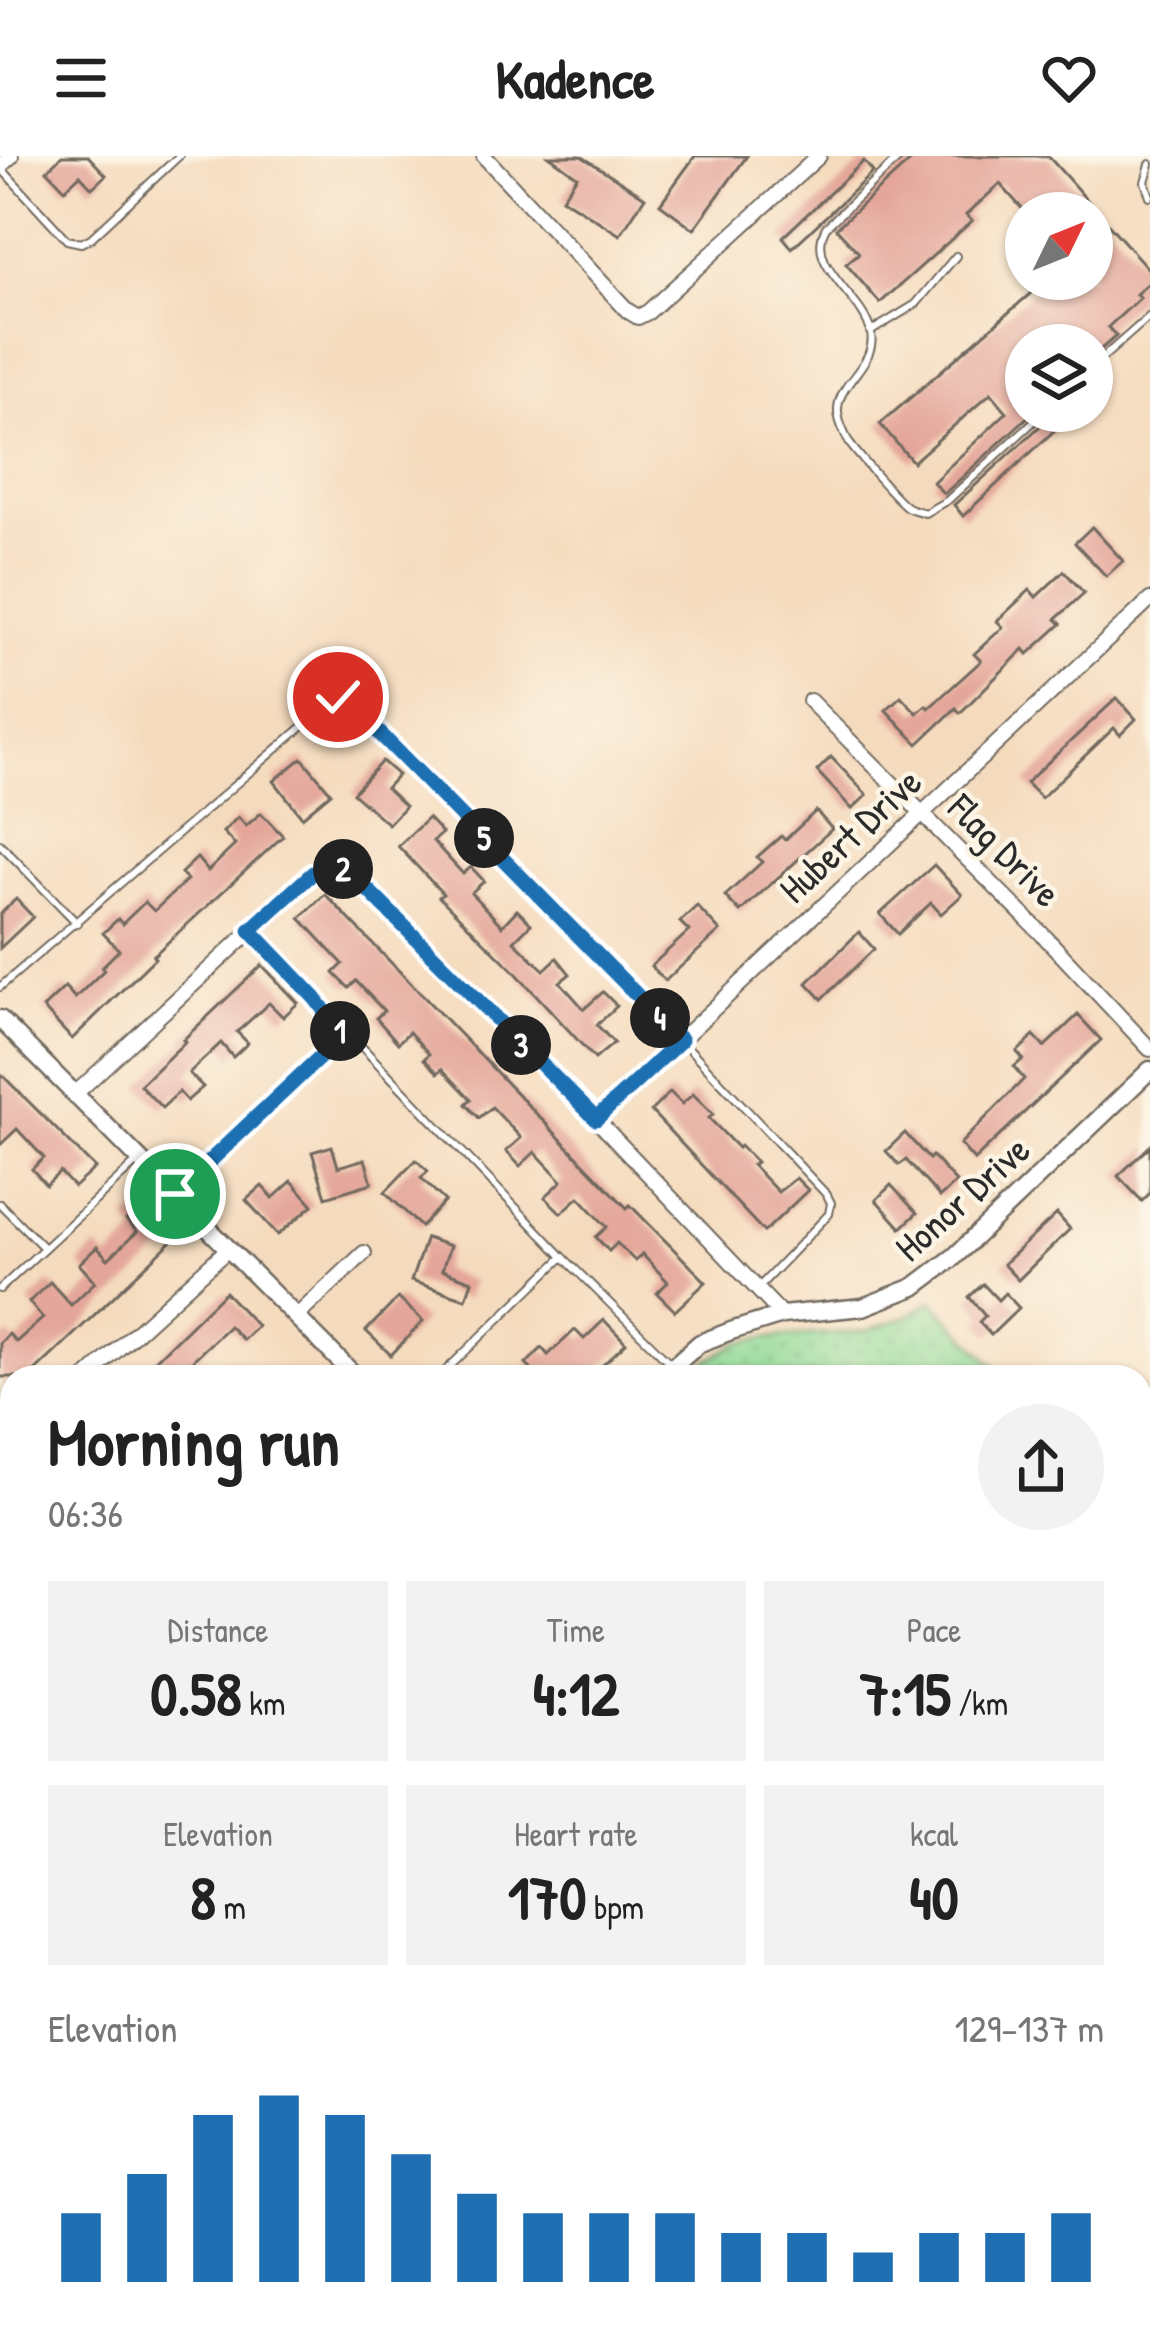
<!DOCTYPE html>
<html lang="en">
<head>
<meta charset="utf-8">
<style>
  body { margin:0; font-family:"Patrick Hand",sans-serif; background:#f2f2f2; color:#222; height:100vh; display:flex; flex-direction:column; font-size:45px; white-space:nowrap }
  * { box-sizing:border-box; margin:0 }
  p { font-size:39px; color:#767676 }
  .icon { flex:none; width:66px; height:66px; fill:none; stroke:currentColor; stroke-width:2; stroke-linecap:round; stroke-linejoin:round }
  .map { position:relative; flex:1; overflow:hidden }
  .side { position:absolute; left:0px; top:1209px; width:1152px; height:975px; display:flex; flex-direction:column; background:#fff; border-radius:36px 36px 0 0; box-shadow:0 3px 9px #0004 }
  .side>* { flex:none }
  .needle { width:78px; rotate:47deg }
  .buttons { position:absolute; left:1005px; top:36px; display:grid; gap:24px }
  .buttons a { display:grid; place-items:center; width:108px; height:108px; border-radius:50%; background:#fff; box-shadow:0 3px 9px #0004; font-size:60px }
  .pin { position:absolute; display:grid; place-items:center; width:102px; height:102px; color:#fff; margin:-51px; border:6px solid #fff; border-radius:50%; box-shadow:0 3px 12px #0007 }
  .km { position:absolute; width:60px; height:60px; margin:-30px; border-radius:50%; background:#222; color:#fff; font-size:33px; line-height:60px; text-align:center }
  .round { display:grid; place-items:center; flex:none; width:126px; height:126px; border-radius:63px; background:#f2f2f2 }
  .headline { display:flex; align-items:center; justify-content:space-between; height:204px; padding:0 48px }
  h1 { font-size:66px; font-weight:800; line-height:90px }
  .stats { display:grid; grid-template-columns:repeat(3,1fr); gap:18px; height:204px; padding:12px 48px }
  .stats div { display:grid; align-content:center; border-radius:0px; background:#f2f2f2; text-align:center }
  .stats b { font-size:60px; font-weight:800 }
  .stats small { font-size:33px; font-weight:400 }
  .stats p { font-size:33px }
  .chart { height:336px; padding:24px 48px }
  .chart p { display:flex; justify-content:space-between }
  .chart svg { width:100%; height:216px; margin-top:12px; stroke:#1f6fb2; stroke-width:6 }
  header { display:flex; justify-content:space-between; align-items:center; height:156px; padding:0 48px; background:#fff; font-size:54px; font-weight:800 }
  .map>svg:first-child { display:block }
</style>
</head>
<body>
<header><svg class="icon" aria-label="menu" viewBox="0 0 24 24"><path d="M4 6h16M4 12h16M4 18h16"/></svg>Kadence<svg class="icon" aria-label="heart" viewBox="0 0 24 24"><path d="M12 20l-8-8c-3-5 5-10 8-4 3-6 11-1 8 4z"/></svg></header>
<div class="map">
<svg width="1150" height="2182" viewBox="0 0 1150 2182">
  <defs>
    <pattern id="park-dots" width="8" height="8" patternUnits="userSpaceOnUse" patternTransform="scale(3)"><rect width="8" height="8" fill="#8fd995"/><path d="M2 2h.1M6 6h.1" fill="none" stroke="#7cba81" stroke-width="1.8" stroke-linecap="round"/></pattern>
  </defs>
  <rect width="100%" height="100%" fill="#fcf5e5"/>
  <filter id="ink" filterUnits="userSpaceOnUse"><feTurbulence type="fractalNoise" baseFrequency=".00833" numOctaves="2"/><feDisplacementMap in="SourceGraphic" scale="24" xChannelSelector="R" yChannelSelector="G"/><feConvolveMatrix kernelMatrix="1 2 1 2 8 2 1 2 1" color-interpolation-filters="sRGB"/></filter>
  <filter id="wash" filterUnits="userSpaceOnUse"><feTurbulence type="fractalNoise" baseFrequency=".004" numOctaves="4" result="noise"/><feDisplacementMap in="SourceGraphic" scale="48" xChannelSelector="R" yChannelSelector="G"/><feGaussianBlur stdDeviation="2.7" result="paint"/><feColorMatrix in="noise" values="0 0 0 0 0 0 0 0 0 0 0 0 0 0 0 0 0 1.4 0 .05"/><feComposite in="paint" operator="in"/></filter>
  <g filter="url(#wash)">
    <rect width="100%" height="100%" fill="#f5dbbe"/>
    <!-- park -->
    <g fill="url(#park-dots)" stroke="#5d8260" stroke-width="3">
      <polygon points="932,1145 1006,1221 680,1221 738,1187 771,1181 866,1175 908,1160"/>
      <polygon points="1140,1358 1150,1369 1150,1676 1140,1685"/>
    </g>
    <g id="blocks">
      <!-- building -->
      <g fill="#e4a69a">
        <polygon points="62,0 88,0 106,19 92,32 80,19 65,33 47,14"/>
        <polygon points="549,0 581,0 645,41 620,79 562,42 577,20"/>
        <polygon points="695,0 747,0 694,73 660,48"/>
        <polygon points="916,0 1048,0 1150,115 1150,126 1136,138 1140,142 1108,171 1116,180 1092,201 1092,189 1026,189 1026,255 1034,255 944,338 933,326 1007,256 991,237 913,306 880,268 1047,123 1092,123 1092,57 1026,57 1000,28 966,59 972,65 880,147 846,108 859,97 836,72"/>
        <polygon points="864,5 873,16 792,92 783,81"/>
        <polygon points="1052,255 1075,255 963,360 954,349 1050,261"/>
        <polygon points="1092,371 1123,405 1106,420 1075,387"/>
        <polygon points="1064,415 1084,437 1056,463 1061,468 1028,498 1024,493 960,557 956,552 918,588 886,554 901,540 917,557 926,549 929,552 981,505 974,498 1003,471 997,465 1030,434 1036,441"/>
        <polygon points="1117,542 1136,563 1120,579 1114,572 1041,642 1026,627"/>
        <polygon points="831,601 867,639 852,653 817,615"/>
        <polygon points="302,602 331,637 302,661 274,625"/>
        <polygon points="382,605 398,619 386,632 405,650 388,668 353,637"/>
        <polygon points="816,655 832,673 740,756 725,740 762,706 757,701 781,680 785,684"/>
        <polygon points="261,657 283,680 153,800 155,802 72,883 43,852 65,831 75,842 104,814 102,811 119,794 103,777 118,763 122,768 145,746 154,755 187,724 181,717 197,702 208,715 235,689 223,676 238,661 246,670"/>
        <polygon points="428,662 442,677 433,685 463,718 471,711 484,725 471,737 502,770 517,754 531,768 514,785 544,814 557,802 570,818 560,826 584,853 603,836 617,850 597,869 614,887 595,903 516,817 439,741 443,738 398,690"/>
        <polygon points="934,709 962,739 941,758 931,747 898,778 880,758"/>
        <polygon points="325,738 627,1052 630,1049 706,1126 675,1155 657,1137 668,1126 642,1098 635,1105 617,1087 609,1095 596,1081 607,1071 579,1041 561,1057 545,1041 562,1025 535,996 520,1010 506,995 521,982 492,951 479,962 466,948 471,943 442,913 438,917 424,903 429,898 409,876 398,887 376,862 384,855 356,825 349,832 334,817 343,808 300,762"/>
        <polygon points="16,743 33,761 0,792 0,758"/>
        <polygon points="697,750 720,775 665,825 651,810 689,775 680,766"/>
        <polygon points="859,776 874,793 822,843 807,827"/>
        <polygon points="262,809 298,847 283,861 269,847 237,876 248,887 233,901 221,887 189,917 203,931 187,945 179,936 162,952 140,929 185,886 183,884"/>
        <polygon points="1078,859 1101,884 974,1004 960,988 1024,923 1014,911 1023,903 1017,896 1034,880 1044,891"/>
        <polygon points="0,917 95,1012 74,1031 60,1016 46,1029 32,1013 44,1002 17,973 0,989"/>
        <polygon points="670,936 682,948 693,938 713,958 709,962 738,992 740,990 756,1006 752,1009 778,1036 796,1022 808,1034 764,1076 651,955"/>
        <polygon points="905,977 929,1003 932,1000 956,1026 940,1041 906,1004 899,1009 886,995"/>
        <polygon points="332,990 338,1011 365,1003 372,1027 326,1041 312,996"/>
        <polygon points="1150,990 1150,1037 1142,1045 1118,1020"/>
        <polygon points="416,1004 428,1015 421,1022 445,1045 421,1071 385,1036"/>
        <polygon points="292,1025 313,1049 278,1079 246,1044 262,1030 273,1042"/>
        <polygon points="891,1029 917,1057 901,1072 876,1044"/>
        <polygon points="142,1050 173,1084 29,1221 0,1221 0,1187 9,1178 16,1186 43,1162 29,1146 50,1126 71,1149 95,1126 79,1108 97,1091 108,1103 137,1076 126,1064"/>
        <polygon points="1057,1058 1070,1073 1018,1124 1003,1108"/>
        <polygon points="426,1082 450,1090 442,1114 472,1125 466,1143 411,1125"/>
        <polygon points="983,1128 998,1144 1005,1137 1019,1152 991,1179 979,1166 985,1160 969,1141"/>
        <polygon points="225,1136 257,1170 243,1184 229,1170 175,1221 138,1221"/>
        <polygon points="398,1142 423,1165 391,1199 366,1175"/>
        <polygon points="604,1164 626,1187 590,1221 538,1221 526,1208 542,1192 548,1199 575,1174 584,1183"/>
      </g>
    </g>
  </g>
  <g filter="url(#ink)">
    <use href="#blocks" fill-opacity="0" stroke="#72695e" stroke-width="3"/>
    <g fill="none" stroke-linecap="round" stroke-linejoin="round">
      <!-- service casing -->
      <g stroke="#72695e" stroke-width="10">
        <g id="service">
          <path d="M901,0l-75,71c-22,40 37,68 45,106 6,30 -31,48 -33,75 -1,11 7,27 12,36 9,12 46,55 57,63 6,3 12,4 18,6l23,-13 97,-89"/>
          <polyline points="1150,8 1145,26 1150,40"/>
          <polyline points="0,11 67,84 81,87 91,82 179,0"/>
          <polyline points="870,176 916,148 956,100"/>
          <polyline points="1092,211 1150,160"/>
          <polyline points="0,688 77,767"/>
          <polyline points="253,778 315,842 347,885"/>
          <polyline points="0,831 337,541 350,546 681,884 827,1039 831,1047 829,1058 757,1133"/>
          <polyline points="178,1035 338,884 363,892 563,1101 672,1209"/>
          <polyline points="0,1048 44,1092"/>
          <polyline points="0,1133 137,1006"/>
          <polyline points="439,1221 563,1101"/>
          <polyline points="0,1445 12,1458"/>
          <polyline points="1140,1744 1150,1734"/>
          <polyline points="0,1807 12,1821"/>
          <polyline points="1140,1986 1150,1996"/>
          <polyline points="0,2154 12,2167"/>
          <polyline points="16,2172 26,2182"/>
          <polyline points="327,2172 336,2182"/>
          <polyline points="648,2172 658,2182"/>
          <polyline points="958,2172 968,2182"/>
        </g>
      </g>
      <!-- minor casing -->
      <g stroke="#72695e" stroke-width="18">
        <g id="minor">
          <polyline points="484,0 628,155 638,161 648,156 819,0"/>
          <polyline points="0,10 11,0"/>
          <polyline points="810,545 1045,781 1150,893"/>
          <polyline points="75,938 313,717 347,713 596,963 782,1159"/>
          <polyline points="596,963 1150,444"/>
          <polyline points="296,1161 364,1097"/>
          <polyline points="87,1221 228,1093"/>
          <polyline points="0,1302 12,1291"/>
          <polyline points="0,1619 12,1633"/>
          <polyline points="0,1838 12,1826"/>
          <polyline points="0,1973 12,1990"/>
          <polyline points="1140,2164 1150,2175"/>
          <polyline points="172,2172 182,2182"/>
          <polyline points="806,2172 815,2182"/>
          <polyline points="383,2182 393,2172"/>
          <polyline points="635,2182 646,2172"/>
        </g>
      </g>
      <!-- tertiary casing -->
      <g stroke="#72695e" stroke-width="21">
        <g id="tertiary">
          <polyline points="0,863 356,1221"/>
          <polyline points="661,1221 700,1187 731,1175 782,1159 863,1151 914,1131 954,1101 1150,914"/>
          <polyline points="511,2172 520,2182"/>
        </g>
      </g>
      <!-- service -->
      <use href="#service" stroke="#fff" stroke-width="6"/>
      <!-- minor -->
      <use href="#minor" stroke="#fff" stroke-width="14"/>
      <!-- tertiary -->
      <use href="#tertiary" stroke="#fff" stroke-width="16"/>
    </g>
  </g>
  <g fill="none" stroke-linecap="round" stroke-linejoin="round" filter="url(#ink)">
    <!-- route casing -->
    <g stroke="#fff" stroke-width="24">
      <polyline id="route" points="175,1038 338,884 349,887 315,842 250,774 313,717 347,713 596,963 681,884 350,547 338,541"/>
    </g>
    <!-- route -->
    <use href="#route" stroke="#1f6fb2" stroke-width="15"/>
  </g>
  <g text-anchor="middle" stroke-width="9" stroke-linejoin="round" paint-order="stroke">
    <!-- street labels -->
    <g font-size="39" fill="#2b2b2b" stroke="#fcf5e5">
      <text transform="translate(850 679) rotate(-43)" y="14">Hubert Drive</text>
      <text transform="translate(1005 694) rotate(45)" y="14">Flag Drive</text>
      <text transform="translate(962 1042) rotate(-42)" y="14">Honor Drive</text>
    </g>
  </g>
</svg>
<div class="buttons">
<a><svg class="needle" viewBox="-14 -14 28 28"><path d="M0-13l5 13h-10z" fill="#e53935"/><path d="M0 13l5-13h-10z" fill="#767676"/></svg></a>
<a><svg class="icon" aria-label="layers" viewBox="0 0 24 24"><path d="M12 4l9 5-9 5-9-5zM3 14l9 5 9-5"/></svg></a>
</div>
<div class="pin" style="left:175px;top:1038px;background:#1e9e55"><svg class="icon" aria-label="arrive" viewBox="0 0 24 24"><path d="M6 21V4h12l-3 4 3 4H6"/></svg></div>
<div class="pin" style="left:338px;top:541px;background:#d93025"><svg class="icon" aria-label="check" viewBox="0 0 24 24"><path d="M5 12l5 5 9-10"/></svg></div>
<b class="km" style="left:340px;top:875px">1</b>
<b class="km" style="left:343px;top:713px">2</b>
<b class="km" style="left:521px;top:889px">3</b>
<b class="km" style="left:660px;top:862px">4</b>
<b class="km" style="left:484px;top:682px">5</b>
<section class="side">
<div class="headline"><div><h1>Morning run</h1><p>06:36</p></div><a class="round"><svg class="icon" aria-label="share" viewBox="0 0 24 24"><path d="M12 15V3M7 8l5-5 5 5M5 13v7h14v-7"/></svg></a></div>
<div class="stats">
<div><p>Distance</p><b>0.58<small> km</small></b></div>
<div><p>Time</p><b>4:12</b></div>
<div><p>Pace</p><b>7:15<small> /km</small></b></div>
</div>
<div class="stats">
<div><p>Elevation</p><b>8<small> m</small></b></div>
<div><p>Heart rate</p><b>170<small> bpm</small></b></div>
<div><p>kcal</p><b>40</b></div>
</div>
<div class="chart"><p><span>Elevation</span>129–137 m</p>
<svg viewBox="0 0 160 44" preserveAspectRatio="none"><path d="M5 44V30M15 44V22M25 44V10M35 44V6M45 44V10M55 44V18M65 44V26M75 44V30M85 44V30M95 44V30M105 44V34M115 44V34M125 44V38M135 44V34M145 44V34M155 44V30"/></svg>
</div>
</section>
</div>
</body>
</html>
